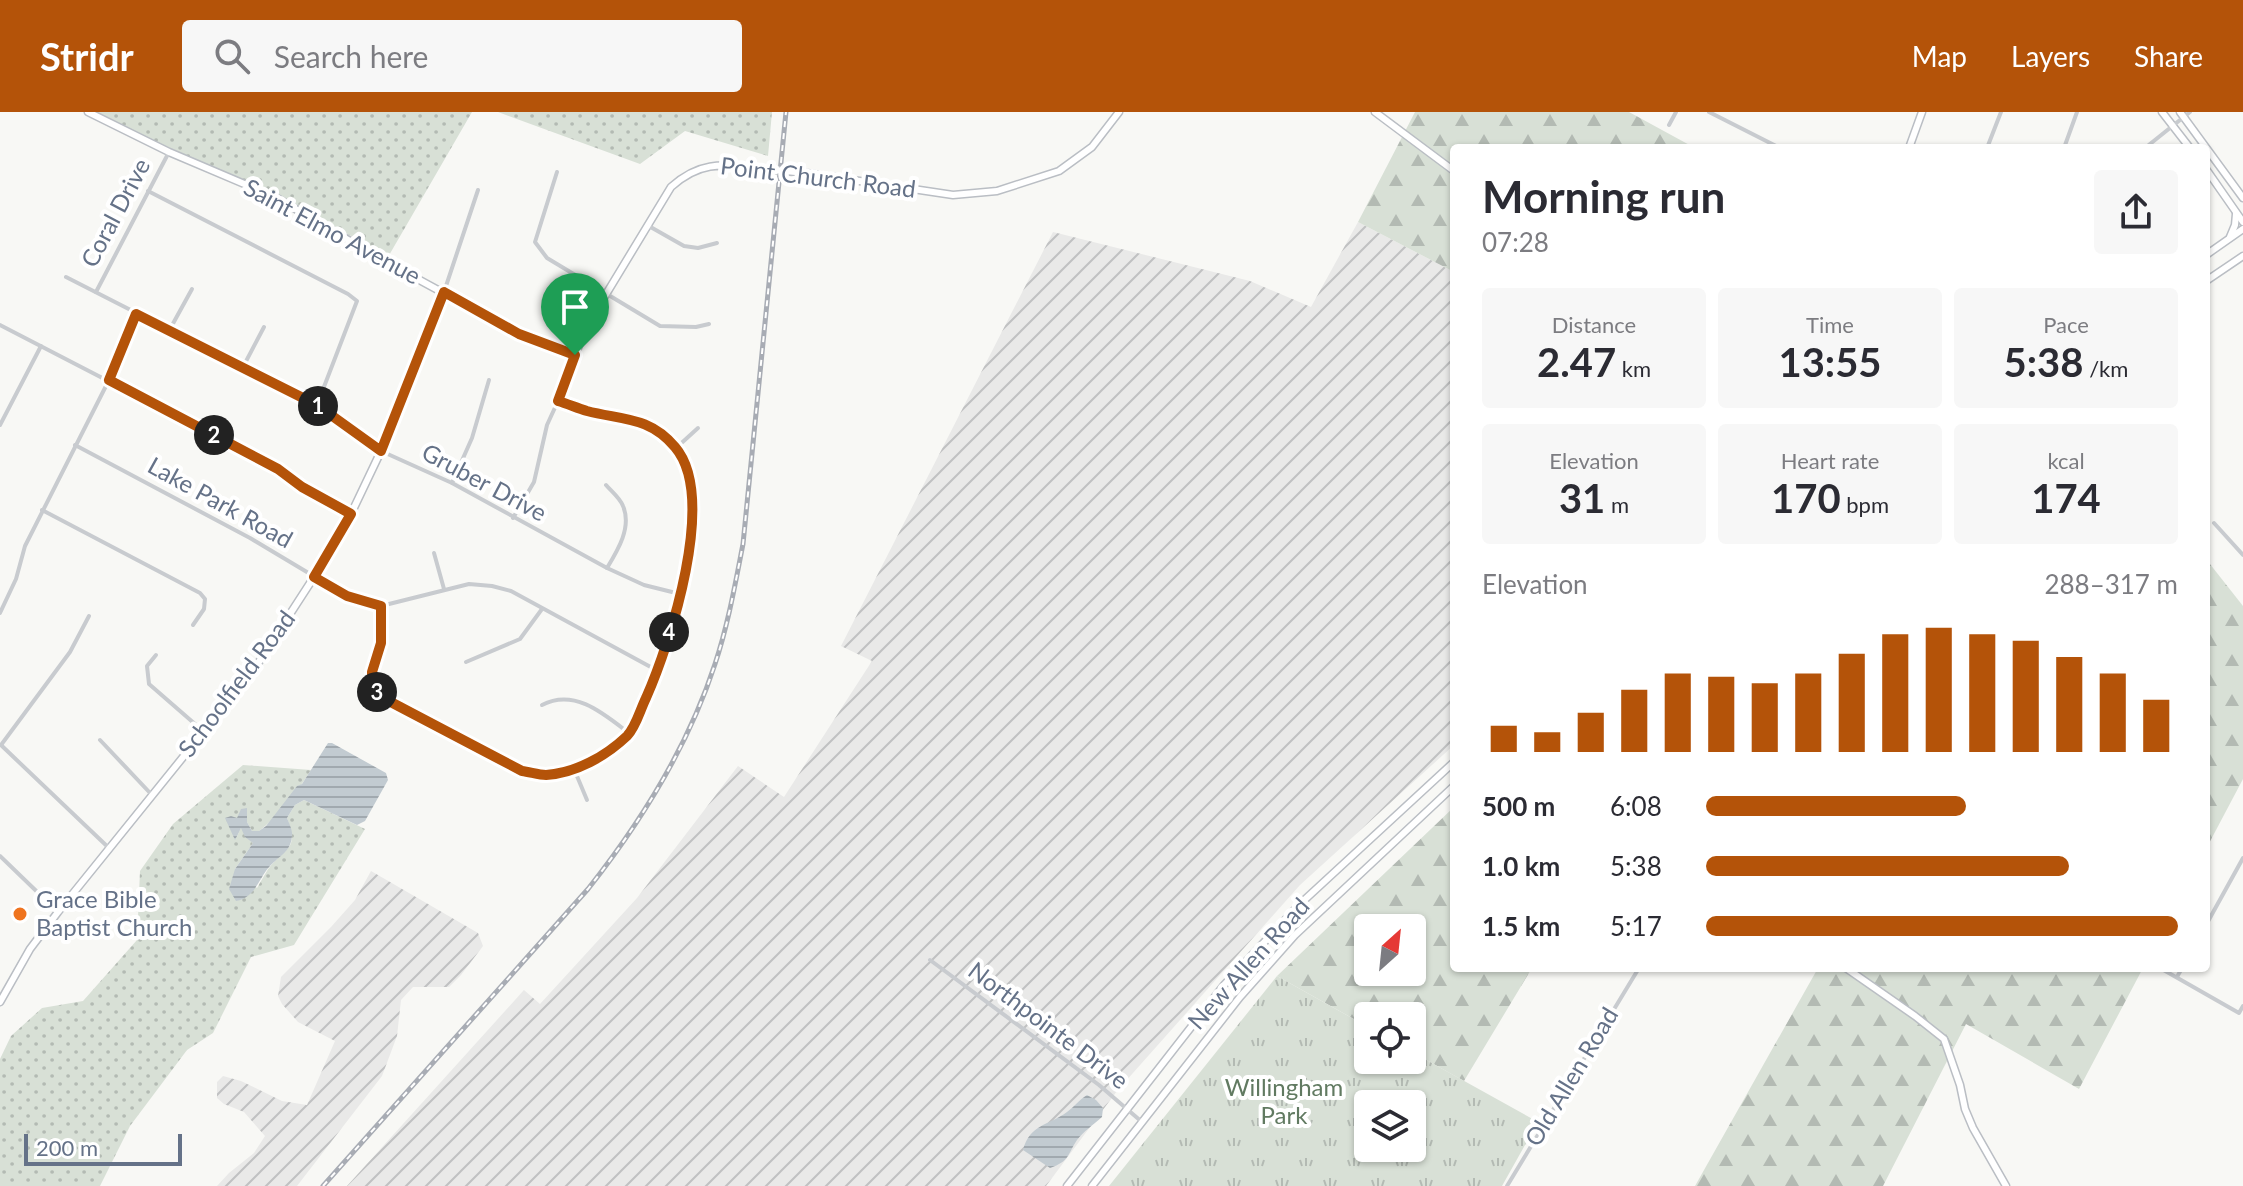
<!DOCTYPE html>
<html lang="en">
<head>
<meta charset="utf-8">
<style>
  body { margin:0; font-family:Lato,sans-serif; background:#f7f7f7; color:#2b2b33; height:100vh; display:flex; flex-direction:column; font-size:30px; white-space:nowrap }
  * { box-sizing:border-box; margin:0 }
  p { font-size:26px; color:#7c7c81 }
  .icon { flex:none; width:44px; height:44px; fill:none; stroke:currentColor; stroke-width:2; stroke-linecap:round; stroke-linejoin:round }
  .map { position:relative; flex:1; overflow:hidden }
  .sheet { position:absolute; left:1450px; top:32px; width:760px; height:828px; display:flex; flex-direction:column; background:#fff; border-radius:8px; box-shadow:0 2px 6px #0004 }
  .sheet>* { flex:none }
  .needle { width:52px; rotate:27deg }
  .buttons { position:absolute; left:1354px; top:802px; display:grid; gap:16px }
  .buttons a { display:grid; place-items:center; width:72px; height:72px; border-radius:8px; background:#fff; box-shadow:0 2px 6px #0004; font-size:40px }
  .scale { position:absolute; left:24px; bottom:20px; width:158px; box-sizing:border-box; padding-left:8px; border:4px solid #657288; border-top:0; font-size:22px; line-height:28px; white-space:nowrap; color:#657288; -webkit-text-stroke:6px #fff; paint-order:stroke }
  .pin { position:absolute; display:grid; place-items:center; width:68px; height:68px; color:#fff; margin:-82px -34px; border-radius:50% 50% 50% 0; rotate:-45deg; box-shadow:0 0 8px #0007 }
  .pin .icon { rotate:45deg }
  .km { position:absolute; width:40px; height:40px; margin:-20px; border-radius:50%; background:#222; color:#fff; font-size:22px; line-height:40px; text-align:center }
  .round { display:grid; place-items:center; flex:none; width:84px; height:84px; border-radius:8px; background:#f7f7f7 }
  .summary { display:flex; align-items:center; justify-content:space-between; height:136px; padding:0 32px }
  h1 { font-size:44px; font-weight:700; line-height:60px }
  .metrics { display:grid; grid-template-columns:repeat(3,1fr); gap:12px; height:136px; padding:8px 32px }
  .metrics div { display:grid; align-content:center; border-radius:8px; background:#f7f7f7; text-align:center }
  .metrics b { font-size:40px; font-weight:700 }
  .metrics small { font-size:22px; font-weight:400 }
  .metrics p { font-size:22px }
  .chart { height:224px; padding:16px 32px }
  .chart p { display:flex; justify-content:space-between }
  .chart svg { width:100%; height:144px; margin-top:8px; stroke:#b45309; stroke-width:6 }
  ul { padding:0 32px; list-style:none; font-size:26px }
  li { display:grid; grid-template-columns:128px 96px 1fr; align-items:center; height:60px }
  li i { height:20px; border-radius:10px; background:#b45309 }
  header { display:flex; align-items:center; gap:48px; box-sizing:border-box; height:112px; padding:0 40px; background:#b45309; color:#fff }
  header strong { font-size:38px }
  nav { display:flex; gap:44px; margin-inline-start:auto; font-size:28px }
  .search { width:560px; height:72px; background:#f7f7f7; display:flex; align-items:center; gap:20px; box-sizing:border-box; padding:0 28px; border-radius:8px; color:#7c7c81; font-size:30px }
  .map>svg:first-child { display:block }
</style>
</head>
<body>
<header>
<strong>Stridr</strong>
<div class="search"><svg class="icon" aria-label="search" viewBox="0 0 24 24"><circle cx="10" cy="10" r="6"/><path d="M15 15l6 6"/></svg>Search here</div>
<nav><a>Map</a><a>Layers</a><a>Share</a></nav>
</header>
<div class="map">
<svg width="2243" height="1074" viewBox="0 0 2243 1074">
  <defs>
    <pattern id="industrial-furrows" width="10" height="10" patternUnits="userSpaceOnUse" patternTransform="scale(2)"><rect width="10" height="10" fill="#e9e9e8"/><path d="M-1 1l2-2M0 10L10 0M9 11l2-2" fill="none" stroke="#c0c1c2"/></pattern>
    <pattern id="grass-dots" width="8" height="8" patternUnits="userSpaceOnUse" patternTransform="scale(2)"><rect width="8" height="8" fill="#d8e0d6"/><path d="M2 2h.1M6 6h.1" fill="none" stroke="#b3bab3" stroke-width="1.8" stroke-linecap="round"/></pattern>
    <pattern id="forest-firs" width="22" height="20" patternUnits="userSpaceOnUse" patternTransform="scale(2)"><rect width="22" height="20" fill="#d8e0d6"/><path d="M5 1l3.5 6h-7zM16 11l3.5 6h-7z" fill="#b3bab3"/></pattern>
    <pattern id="park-tufts" width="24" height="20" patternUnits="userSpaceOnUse" patternTransform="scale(2)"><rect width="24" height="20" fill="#d8e0d6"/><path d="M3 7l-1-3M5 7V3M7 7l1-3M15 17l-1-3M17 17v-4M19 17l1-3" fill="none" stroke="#b3bab3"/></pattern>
    <pattern id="water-rules" width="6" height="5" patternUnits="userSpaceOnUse" patternTransform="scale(2)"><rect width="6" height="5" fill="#c2cbd1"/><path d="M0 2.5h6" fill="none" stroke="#a1a9af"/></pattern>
  </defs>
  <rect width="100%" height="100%" fill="#f8f8f5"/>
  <!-- industrial -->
  <g fill="url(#industrial-furrows)">
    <polygon points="1358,110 1454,160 1454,633 1300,773 1117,979 1046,1074 347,1074 524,878 540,892 637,786 738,654 784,685 872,549 841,534 1053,120 1250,169 1311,195"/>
    <polygon points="371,759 478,821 483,834 461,863 449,875 413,875 401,888 397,924 382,964 297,1074 217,1074 229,1061 254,1041 265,1024 244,1000 224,992 217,986 217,970 223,964 241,969 282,989 307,993 335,929 298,910 282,892 278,884 281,865 331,815 355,788"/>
  </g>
  <!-- grass -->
  <g fill="url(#grass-dots)">
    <polygon points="97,0 472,0 388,145 284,86 152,28"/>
    <polygon points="498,0 772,0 768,44 685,19 640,52"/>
    <path d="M243,653l68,5c-13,21 -32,46 -53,62l-6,-1 -5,-9v-13l-11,30 5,-12 12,16 -18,26 22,19c5,-8 9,-17 15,-24 19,-19 25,-17 15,-46l8,-13 9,-5 61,29 -71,116 -43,12 -38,76 -26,17 -57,76 -30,60h-100v-127l11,-23 31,-28 41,-7 54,-61 3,-69 33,-47z"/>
  </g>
  <!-- forest -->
  <g fill="url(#forest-firs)" fill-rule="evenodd">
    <polygon points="1415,0 1629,0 1695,36 1454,36 1454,160 1358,110"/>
    <polygon points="2206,447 2243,494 2243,667 2206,737"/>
    <path d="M1454,695v161h78l-68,113 -52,-29v-36h-44v11l-91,-51zM1412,816v44h-44v-44z"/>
    <polygon points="1818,856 2143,856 2079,977 1966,912 1883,1074 1695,1074"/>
  </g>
  <!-- park -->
  <path fill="url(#park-tufts)" fill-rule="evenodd" d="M1277,864l91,51v33h44v-8l126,70 -36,64h-393zM1368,992h44v44h-44z"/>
  <!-- water -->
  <g fill="url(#water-rules)">
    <path d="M328,631h4l54,30 2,7 -23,41 -8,4 -53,-25 -9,5 -8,13c2,5 6,13 5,18 -1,16 -13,20 -22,30 -12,13 -14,31 -34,35l-7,-12 6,-20 18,-26 -8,-6 -4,-9 -6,12 -10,-22 6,-2 6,2 4,-9 6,-1v14l5,9h7l7,-5 31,-40 5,-2z"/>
    <path d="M1087,983l9,5 7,8 -1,9c-8,7 -19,15 -25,23 -10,15 -7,21 -27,28l-27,-18c7,-26 25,-24 44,-38 7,-5 12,-12 20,-17z"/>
  </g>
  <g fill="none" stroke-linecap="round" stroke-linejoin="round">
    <!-- secondary casing -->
    <g stroke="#babec4" stroke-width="9">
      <g id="secondary">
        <path d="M88,0l81,40 106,45 104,61 140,76 56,21 13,-31 83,-137c28,-25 48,-23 84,-19"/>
        <polyline points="1375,0 1454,59"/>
        <polyline points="2162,0 2190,36"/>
        <polyline points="2180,0 2243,86"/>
        <polyline points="1909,36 1922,0"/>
        <polyline points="2206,57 2243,110"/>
        <polyline points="806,61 953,83 997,79 1059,59 1092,35 1119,0"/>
        <polyline points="2230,125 2235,113 2236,102"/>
        <polyline points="2206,143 2243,117"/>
        <polyline points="2206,169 2243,144"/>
        <polyline points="1846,856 1915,904 1944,927 1960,973 1965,997 1973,1016 2006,1074"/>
        <polyline points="0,890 30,837 58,800 255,556 314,465 351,402 381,339 444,180"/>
        <polyline points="1067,1074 1224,873 1300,792 1454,650"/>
        <polyline points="1092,1074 1240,885 1295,823 1454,674"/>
      </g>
    </g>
    <!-- street -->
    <g stroke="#c8cbcf" stroke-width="4">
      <polyline points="1709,0 1780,36"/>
      <polyline points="1669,13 1676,0"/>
      <polyline points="1987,36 2001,0"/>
      <polyline points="2064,36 2077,0"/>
      <polyline points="2145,36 2190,0"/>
      <polyline points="557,60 535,130 547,146 660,214 696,215 709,212"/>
      <polyline points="148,79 348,182 357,189 317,293"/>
      <polyline points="647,113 684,134 698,136 717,131"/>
      <polyline points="66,165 317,293 381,339 452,371 607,456 644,473 680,482"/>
      <polyline points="96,180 169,40"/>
      <polyline points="444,180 478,78"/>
      <polyline points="0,213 278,357 302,375 351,402"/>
      <polyline points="170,217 192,177"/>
      <polyline points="243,255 264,215"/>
      <polyline points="0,313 41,234"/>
      <polyline points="75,333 250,426 347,484 381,494 469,472 492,474 511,479 658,559"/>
      <polyline points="676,336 698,316"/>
      <polyline points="452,371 472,326 489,268"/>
      <path d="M606,373c5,6 14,13 17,21 9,21 -5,44 -16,62"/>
      <polyline points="42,398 200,481 205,487 204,497 193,513"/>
      <polyline points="513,406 534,370 547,313 558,289 575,243"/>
      <polyline points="2214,411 2243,443"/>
      <polyline points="434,441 444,477"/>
      <path d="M381,494v37l-9,29v15l13,12 137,72c8,2 17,4 24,4 30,-2 60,-19 81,-39 9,-9 13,-26 19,-38 24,-55 72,-200 29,-251 -26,-31 -54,-27 -88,-36 -10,-3 -19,-7 -29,-10"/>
      <polyline points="0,501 16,467 25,434 109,268 136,202"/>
      <polyline points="156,543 147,554 149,572 203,619"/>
      <polyline points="466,550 520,527 542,497"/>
      <path d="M542,593c33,-17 62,9 88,29"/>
      <polyline points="100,628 152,683"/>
      <polyline points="1,633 70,540 89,504"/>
      <polyline points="2,634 110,737"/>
      <polyline points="574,657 587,688"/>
      <polyline points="0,744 58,800"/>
      <polyline points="2206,813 2243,746"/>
      <polyline points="930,848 1099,973 1142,1010"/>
      <polyline points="2160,856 2239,901 2243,894"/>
      <polyline points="2177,865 2182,856"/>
      <polyline points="1507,1074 1639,856"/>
    </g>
    <!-- secondary -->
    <use href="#secondary" stroke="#fff" stroke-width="6"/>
    <!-- rail casing -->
    <g stroke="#a8acb4" stroke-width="5">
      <path id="rail" d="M323,1074l265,-297c53,-67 100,-142 127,-225 13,-39 20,-79 28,-120l43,-432"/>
    </g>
    <!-- rail -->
    <use href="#rail" stroke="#fff" stroke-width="2" stroke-dasharray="6" stroke-linecap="butt"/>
    <!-- secondary-bridge casing -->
    <g stroke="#babec4" stroke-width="9" stroke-linecap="butt">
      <polyline id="secondary-bridge" points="755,56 806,61"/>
    </g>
    <!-- secondary-bridge -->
    <use href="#secondary-bridge" stroke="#fff" stroke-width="6"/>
  </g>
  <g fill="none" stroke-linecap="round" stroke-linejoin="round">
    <!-- route casing -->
    <g stroke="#fff" stroke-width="16">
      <path id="route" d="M444,180l75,42 56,21 -17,46c10,3 19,7 29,10 34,9 62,5 88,36 43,50 -5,197 -29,251 -6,12 -10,29 -19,38 -21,20 -51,37 -81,39 -7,0 -16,-3 -24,-4l-137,-72 -13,-12v-15l9,-29v-37l-34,-10 -33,-19 37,-63 -49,-27 -24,-18 -169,-89 27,-66 181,91 64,46z"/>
    </g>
    <!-- route -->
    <use href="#route" stroke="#b45309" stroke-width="10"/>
  </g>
  <!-- markers -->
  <circle fill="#ef741f" stroke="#fff" stroke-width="3" cx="20" cy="802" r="8"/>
  <g text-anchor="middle" stroke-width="8" stroke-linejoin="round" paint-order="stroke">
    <!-- street labels -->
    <g font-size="24" fill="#657288" stroke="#fff">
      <text transform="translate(818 66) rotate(7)" y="8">Point Church Road</text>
      <text transform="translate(116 101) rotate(-62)" y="8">Coral Drive</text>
      <text transform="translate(332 120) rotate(28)" y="8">Saint Elmo Avenue</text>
      <text transform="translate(484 371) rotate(28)" y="8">Gruber Drive</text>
      <text transform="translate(220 391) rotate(29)" y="8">Lake Park Road</text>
      <text transform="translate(237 572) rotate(-53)" y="8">Schoolfield Road</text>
      <text transform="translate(1249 852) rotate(-48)" y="8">New Allen Road</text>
      <text transform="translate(1048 914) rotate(37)" y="8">Northpointe Drive</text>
      <text transform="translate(1572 965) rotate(-59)" y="8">Old Allen Road</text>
    </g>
    <!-- poi labels -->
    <g font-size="24" fill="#657288" stroke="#fff" text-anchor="start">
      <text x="36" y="796">Grace Bible<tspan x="36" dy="28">Baptist Church</tspan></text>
    </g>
    <!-- park labels -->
    <g font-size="24" fill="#617a61" stroke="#fff">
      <text x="1284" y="984">Willingham<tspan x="1284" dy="28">Park</tspan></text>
    </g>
  </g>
</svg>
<div class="buttons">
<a><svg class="needle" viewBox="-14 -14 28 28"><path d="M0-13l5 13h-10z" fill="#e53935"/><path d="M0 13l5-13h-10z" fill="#7c7c81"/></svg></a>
<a><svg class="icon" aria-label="locate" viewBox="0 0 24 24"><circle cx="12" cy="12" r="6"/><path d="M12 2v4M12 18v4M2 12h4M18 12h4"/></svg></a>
<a><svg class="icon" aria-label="layers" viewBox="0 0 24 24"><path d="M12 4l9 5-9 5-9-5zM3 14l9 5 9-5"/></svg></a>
</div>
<div class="scale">200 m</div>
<div class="pin" style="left:575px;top:243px;background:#1e9e55"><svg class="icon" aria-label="arrive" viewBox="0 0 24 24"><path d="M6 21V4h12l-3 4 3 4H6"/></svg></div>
<b class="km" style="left:318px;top:294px">1</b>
<b class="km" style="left:214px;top:323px">2</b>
<b class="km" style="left:377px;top:580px">3</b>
<b class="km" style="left:669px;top:520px">4</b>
<section class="sheet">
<div class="summary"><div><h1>Morning run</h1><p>07:28</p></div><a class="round"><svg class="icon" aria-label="share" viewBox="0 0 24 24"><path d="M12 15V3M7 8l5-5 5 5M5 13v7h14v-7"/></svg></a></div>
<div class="metrics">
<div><p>Distance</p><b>2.47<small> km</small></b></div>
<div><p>Time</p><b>13:55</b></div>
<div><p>Pace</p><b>5:38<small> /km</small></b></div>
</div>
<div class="metrics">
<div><p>Elevation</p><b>31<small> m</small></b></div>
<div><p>Heart rate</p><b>170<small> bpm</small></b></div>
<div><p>kcal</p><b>174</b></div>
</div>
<div class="chart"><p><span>Elevation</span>288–317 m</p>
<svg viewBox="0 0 160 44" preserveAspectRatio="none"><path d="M5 44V36M15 44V38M25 44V32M35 44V25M45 44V20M55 44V21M65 44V23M75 44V20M85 44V14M95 44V8M105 44V6M115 44V8M125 44V10M135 44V15M145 44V20M155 44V28"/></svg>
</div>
<ul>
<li><b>500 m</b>6:08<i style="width:55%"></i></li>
<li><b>1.0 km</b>5:38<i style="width:77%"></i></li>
<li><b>1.5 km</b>5:17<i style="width:100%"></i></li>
</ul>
</section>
</div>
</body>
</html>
